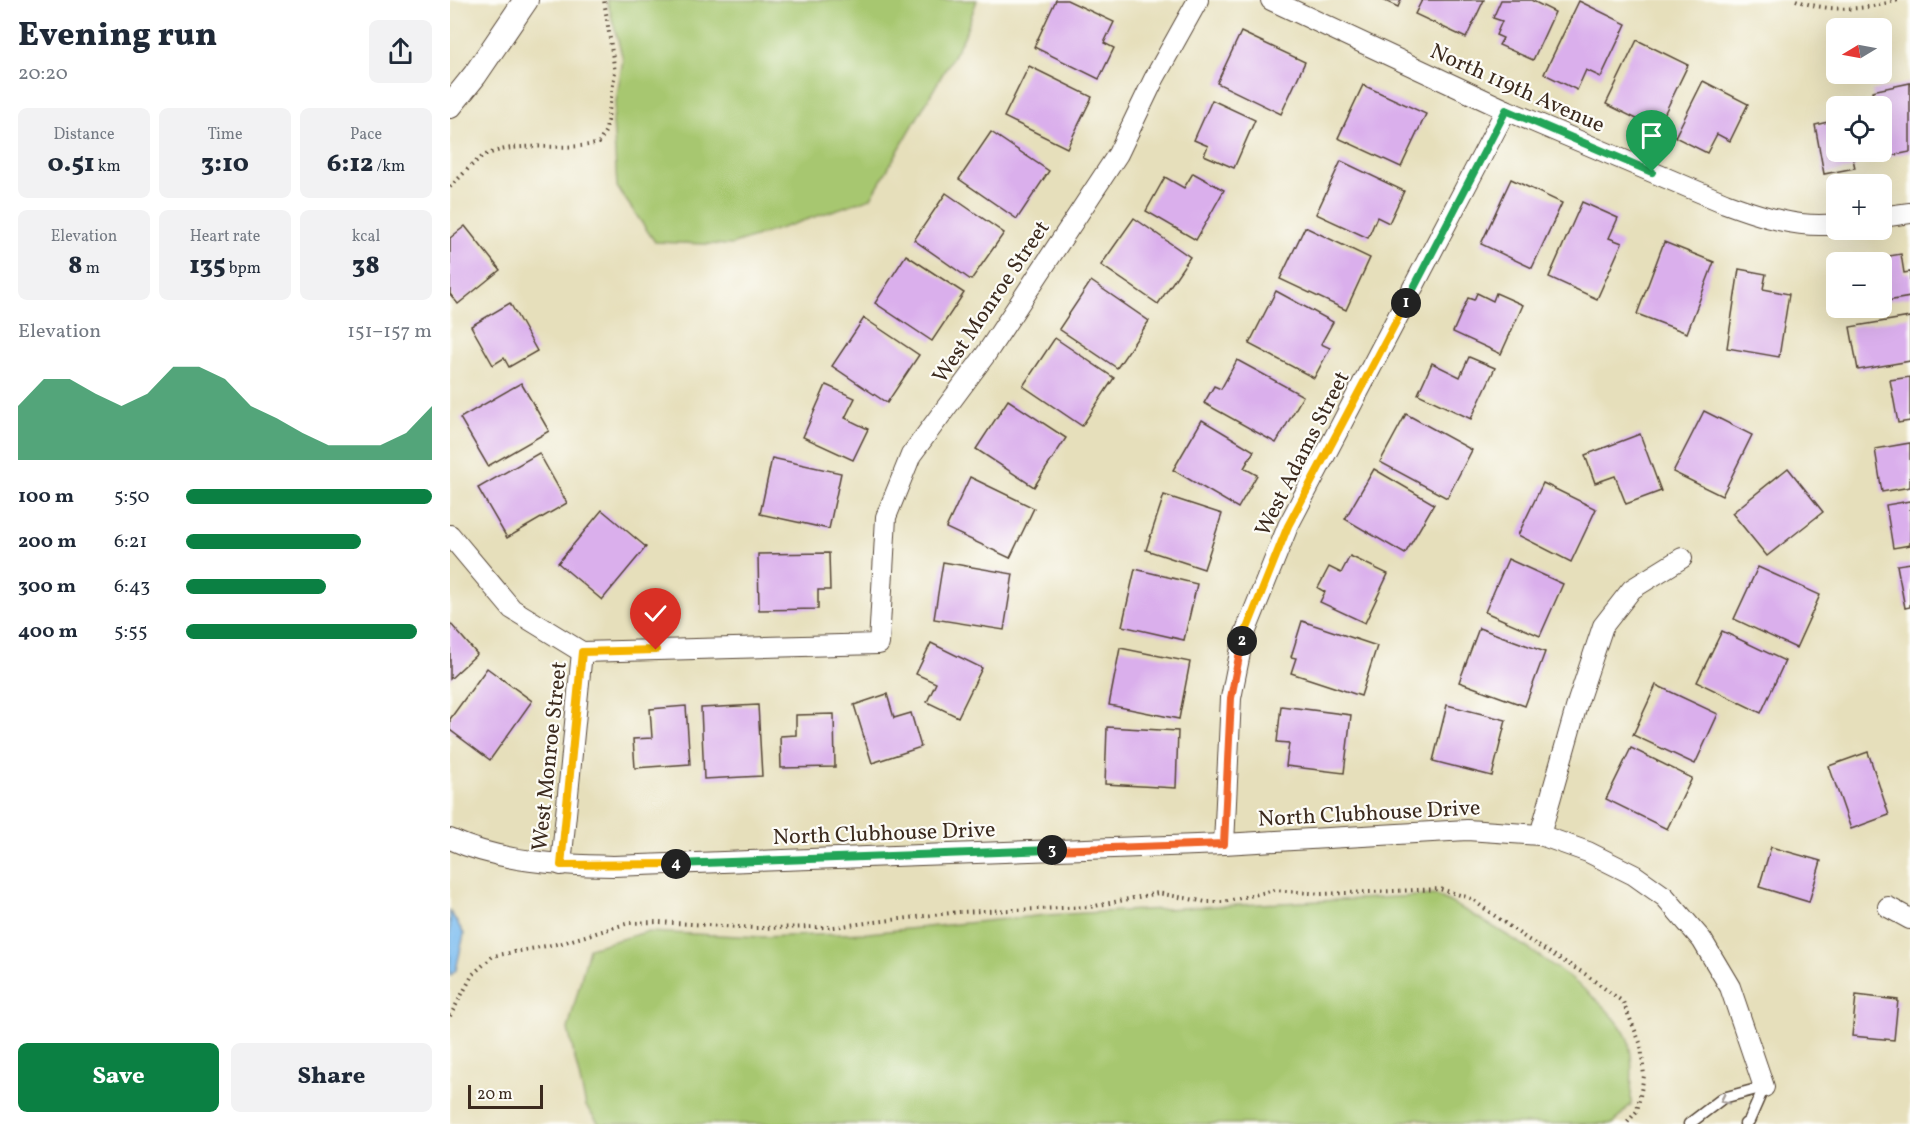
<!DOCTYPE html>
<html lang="en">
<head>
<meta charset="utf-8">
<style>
  body { margin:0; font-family:Vollkorn,serif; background:#f2f2f3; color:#1f2937; height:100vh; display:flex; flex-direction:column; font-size:22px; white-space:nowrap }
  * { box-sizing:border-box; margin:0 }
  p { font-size:20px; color:#747a83 }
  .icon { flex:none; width:33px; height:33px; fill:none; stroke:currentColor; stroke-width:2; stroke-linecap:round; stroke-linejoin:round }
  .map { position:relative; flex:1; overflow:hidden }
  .sheet { display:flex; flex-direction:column; background:#fff; width:450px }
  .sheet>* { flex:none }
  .needle { width:39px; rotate:260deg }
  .buttons { position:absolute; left:1376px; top:18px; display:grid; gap:12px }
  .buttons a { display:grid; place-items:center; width:66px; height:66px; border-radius:9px; background:#fff; box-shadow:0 6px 24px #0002; font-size:30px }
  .scale { position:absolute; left:18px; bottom:15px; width:75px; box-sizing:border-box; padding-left:6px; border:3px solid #3b2a1e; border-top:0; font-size:16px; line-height:21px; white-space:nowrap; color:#3b2a1e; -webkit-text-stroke:4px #fdfcf7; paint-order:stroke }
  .pin { position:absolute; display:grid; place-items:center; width:51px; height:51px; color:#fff; margin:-62px -26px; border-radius:50% 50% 50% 0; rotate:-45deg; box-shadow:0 0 6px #0007 }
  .pin .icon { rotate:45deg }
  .km { position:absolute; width:30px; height:30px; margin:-15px; border-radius:50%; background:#222; color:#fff; font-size:16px; line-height:30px; text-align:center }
  .round { display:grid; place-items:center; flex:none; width:63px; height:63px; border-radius:9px; background:#f2f2f3 }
  .head { display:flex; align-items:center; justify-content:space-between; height:102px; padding:0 18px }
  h1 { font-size:33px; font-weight:800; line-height:45px }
  .figures { display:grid; grid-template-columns:repeat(3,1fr); gap:9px; height:102px; padding:6px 18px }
  .figures div { display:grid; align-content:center; border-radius:9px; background:#f2f2f3; text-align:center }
  .figures b { font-size:26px; font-weight:800 }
  .figures small { font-size:16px; font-weight:400 }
  .figures p { font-size:16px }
  .chart { height:168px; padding:12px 18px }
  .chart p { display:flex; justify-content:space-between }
  .chart svg { width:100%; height:108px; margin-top:6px; fill:#0b8043; opacity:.7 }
  .action { display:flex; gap:12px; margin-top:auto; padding:12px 18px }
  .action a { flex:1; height:69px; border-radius:9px; background:#0b8043; color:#fff; font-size:24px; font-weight:800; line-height:69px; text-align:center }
  .action a+a { background:#f2f2f3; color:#1f2937 }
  ul { padding:0 18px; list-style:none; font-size:20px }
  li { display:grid; grid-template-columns:96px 72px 1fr; align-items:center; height:45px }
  li i { height:15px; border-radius:8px; background:#0b8043 }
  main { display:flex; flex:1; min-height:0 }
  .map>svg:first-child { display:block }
</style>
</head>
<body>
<main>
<section class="sheet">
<div class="head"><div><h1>Evening run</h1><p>20:20</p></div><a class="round"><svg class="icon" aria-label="share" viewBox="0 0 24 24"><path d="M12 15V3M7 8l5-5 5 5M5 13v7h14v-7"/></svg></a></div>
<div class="figures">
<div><p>Distance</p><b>0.51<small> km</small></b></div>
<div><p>Time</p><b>3:10</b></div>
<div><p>Pace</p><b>6:12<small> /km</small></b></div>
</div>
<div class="figures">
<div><p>Elevation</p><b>8<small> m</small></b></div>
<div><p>Heart rate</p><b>135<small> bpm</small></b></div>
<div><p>kcal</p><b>38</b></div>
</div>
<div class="chart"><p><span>Elevation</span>151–157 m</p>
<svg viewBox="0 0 160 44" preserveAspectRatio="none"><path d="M0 44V22L10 11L20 11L30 17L40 22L50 17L60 6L70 6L80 11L90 22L100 27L110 33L120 38L130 38L140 38L150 33L160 22V44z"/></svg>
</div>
<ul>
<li><b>100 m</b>5:50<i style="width:100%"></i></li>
<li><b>200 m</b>6:21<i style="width:71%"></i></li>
<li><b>300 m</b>6:43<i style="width:57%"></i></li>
<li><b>400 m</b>5:55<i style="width:94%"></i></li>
</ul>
<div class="action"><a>Save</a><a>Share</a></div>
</section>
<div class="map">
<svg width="1460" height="1124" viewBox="0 0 1460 1124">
  <rect width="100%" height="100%" fill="#fdfcf7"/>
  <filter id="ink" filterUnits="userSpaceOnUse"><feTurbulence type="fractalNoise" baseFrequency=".0167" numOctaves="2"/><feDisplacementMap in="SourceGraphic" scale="12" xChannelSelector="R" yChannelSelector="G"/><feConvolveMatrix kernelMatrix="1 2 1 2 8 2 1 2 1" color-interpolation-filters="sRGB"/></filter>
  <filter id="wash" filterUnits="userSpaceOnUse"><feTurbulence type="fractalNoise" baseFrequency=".008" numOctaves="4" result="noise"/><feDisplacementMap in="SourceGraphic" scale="24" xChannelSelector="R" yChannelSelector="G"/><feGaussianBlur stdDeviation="1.35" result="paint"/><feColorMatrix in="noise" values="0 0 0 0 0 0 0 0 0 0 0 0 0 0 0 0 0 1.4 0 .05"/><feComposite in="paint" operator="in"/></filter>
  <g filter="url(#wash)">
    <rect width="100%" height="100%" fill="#e6dfbb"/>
    <!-- green -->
    <g fill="#a7c76f" stroke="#717846" stroke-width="1.5">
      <polygon points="157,0 527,0 514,37 421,198 281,245 205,242 167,187 163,120 173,59"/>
      <path d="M986,895c46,23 175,98 192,145 6,20 3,44 3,64l-18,20h-180l-15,-6 -22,6h-797l-13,-18 -18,-77 21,-81 57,-16 116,5 106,-4 178,-18z"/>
    </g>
    <!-- water -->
    <polygon fill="#7dbdf1" stroke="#5c7488" stroke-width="1.5" points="0,911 14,934 6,970 0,976"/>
    <g id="blocks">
      <!-- building -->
      <g fill="#daafec">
        <polygon points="606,0 617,0 664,22 654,43 664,48 649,79 584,47"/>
        <polygon points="933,0 951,0 948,7"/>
        <polygon points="972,0 1034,0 1016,38 965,14"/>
        <polygon points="1051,0 1081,0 1105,12 1083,60 1049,45 1053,38 1046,35 1052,21 1043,18"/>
        <polygon points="1129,1 1176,24 1151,77 1136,70 1127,90 1094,74"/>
        <polygon points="791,32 855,62 831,114 767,83"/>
        <polygon points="1187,40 1238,65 1207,129 1156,104"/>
        <polygon points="579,66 642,97 617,148 554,117"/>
        <polygon points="1253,81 1298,104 1280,141 1267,134 1257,153 1225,137"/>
        <polygon points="1460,83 1460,152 1435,157 1431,137 1431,106 1425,106 1422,91"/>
        <polygon points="913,85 976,114 951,167 888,138"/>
        <polygon points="762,100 805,120 784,168 754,155 758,146 744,140"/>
        <polygon points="1386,120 1386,152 1412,152 1413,157 1403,159 1405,168 1374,174 1365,125"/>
        <polygon points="541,132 599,171 567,219 509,179"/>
        <polygon points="891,161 954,191 939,223 927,217 918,238 866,214"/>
        <polygon points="743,173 774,190 746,240 696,211 715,177 734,188"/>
        <polygon points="1061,179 1112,203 1082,268 1031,244"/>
        <polygon points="496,193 554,233 521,280 464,240"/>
        <polygon points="1132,202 1168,218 1159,238 1172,243 1147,299 1099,277"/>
        <polygon points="684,218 740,257 708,304 651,265"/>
        <polygon points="15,226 50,270 8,304 0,294 0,238"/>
        <polygon points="855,227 920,258 896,310 830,279"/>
        <polygon points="1214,242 1264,262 1237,333 1187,314"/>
        <polygon points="1451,254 1454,273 1460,272 1460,297 1431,302 1431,262 1409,261"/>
        <polygon points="456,255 514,293 482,341 425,303"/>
        <polygon points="1289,269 1316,274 1313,289 1339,294 1329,357 1277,348"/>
        <polygon points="641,281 699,321 667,368 609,329"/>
        <polygon points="826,291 883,322 871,344 880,348 864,378 799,344"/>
        <polygon points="1027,293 1043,301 1046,293 1073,305 1051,354 1003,332 1018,298 1024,300"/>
        <polygon points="60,303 87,351 59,367 54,358 43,365 21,326"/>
        <polygon points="1460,317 1460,361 1408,370 1400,327"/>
        <polygon points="414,318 469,355 437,403 382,366"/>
        <polygon points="605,338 664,378 632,426 573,386"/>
        <polygon points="1019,357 1045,368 1021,419 968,394 982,363 1010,377"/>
        <polygon points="787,360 853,396 826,443 754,403 764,386 771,389"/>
        <polygon points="1460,377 1460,421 1448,423 1440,380"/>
        <polygon points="71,383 99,431 38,466 10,418"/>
        <polygon points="376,385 405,398 395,418 418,429 403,460 353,437"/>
        <polygon points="558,400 616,438 584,487 526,449"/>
        <polygon points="1254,411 1302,435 1272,496 1223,472"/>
        <polygon points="956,414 1022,450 997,498 930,462"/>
        <polygon points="752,420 804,451 794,468 807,475 788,508 723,470"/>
        <polygon points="1190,434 1211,491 1176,504 1165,476 1145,483 1135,455"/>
        <polygon points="1460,443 1460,487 1432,492 1425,449"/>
        <polygon points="89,453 117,503 57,538 28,488"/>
        <polygon points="322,458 391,473 379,529 310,514"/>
        <polygon points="1338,468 1373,512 1317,556 1282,513"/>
        <polygon points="924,469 984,504 955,554 895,519"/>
        <polygon points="520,477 584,508 560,558 496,528"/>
        <polygon points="1093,483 1146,509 1121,562 1068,535"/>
        <polygon points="714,495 772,514 754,569 696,550"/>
        <polygon points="1460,501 1460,545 1443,548 1436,505"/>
        <polygon points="152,510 196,547 152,600 108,563"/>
        <polygon points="379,553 380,590 368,590 368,609 309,610 308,554"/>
        <polygon points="900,556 938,574 915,623 870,602 875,592 868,588 879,567 891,573"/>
        <polygon points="1058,559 1113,584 1090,636 1035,612"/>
        <polygon points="493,562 563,574 554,630 484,619"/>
        <polygon points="1460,563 1460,607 1455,608 1447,565"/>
        <polygon points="1308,567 1370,595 1346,648 1284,619"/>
        <polygon points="685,569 747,584 734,640 672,626"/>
        <polygon points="852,621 927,646 911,696 841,673 846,658 841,657"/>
        <polygon points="0,623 27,654 0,679"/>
        <polygon points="1029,628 1095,652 1075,706 1009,682"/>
        <polygon points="1272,631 1335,661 1311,713 1247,682"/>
        <polygon points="481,643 532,668 508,717 477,702 486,683 466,674"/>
        <polygon points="670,648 740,662 729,719 659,705"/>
        <polygon points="37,668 82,701 40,760 0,730 0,719"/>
        <polygon points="1206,685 1268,714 1245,764 1183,735"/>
        <polygon points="437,694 444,718 461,713 471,747 422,763 404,705"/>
        <polygon points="308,705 312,776 254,779 251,708"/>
        <polygon points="997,705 1056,720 1042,776 983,761"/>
        <polygon points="236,706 240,764 185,768 183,739 202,738 200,709"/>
        <polygon points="831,706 901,715 894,773 836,766 839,743 827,742"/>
        <polygon points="384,714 385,767 331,768 330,736 346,735 346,715"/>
        <polygon points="657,727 728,731 726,788 655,784"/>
        <polygon points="1181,748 1242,778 1217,829 1156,799"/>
        <polygon points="1418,752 1439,815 1401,829 1379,766"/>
        <polygon points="1321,847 1371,861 1359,902 1309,887"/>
        <polygon points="1406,995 1448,1000 1444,1040 1402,1036"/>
      </g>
    </g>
  </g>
  <g filter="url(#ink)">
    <use href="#blocks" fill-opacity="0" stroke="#554536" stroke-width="1.5"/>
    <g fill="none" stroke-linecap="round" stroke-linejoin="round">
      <!-- service casing -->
      <g stroke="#554536" stroke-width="13">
        <g id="service">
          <polyline points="1239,1124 1273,1098 1314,1087"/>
          <polyline points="1295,1124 1299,1121 1314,1087"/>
        </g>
      </g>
      <!-- minor casing -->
      <g stroke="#554536" stroke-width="22">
        <g id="minor">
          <path d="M821,0l235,110 219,93c35,13 74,26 111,21"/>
          <polyline points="1431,217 1460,213"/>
          <polyline points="0,535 62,609 132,652 429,644 436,517 461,455 536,354 668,154 704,79 748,0"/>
          <polyline points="1090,835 1128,701 1153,626 1182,589 1232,558"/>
          <path d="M0,839c50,23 109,26 163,27l611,-22 243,-14 73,5 48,17 46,23 31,22 37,43 28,47 34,100"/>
          <polyline points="774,844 781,698 793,638 838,526 1056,110"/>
          <polyline points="111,865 132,652"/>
          <polyline points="1438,907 1460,919"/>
        </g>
      </g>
      <!-- tertiary casing -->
      <g stroke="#554536" stroke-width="26">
        <polyline id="tertiary" points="0,106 25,75 76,0"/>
      </g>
      <!-- path -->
      <g stroke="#554536" stroke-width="4" stroke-dasharray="1.5 4.5" stroke-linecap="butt">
        <path d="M1346,0c33,13 69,10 102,0"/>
        <path d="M0,187c11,-10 25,-28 38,-33 35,-14 75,-2 111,-11l7,-13 9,-58 -11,-72"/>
        <polyline points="0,1016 23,974 43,956 112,943 179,923 209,922 305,928 383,927 509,912 640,907 708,893 756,902 773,902 825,890 871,894 990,889 1020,898 1077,939 1135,974 1173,1002 1191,1045 1194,1076 1187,1111 1176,1124"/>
      </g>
      <!-- service -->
      <use href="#service" stroke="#fff" stroke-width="10"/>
      <!-- minor -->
      <use href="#minor" stroke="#fff" stroke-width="20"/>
      <!-- tertiary -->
      <use href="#tertiary" stroke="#fff" stroke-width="24"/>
    </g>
    <!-- one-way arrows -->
    <defs><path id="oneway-chevron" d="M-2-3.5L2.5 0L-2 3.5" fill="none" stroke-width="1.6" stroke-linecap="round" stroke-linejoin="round" transform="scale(1.5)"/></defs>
    <use stroke="#a79f9a" href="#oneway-chevron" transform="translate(1274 1100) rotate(154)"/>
  </g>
  <g fill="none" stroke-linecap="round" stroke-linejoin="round" filter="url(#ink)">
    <!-- split-1 casing -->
    <g stroke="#fff" stroke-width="12">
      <polyline id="split-1" points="956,303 1056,110 1202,172"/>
    </g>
    <!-- split-2 casing -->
    <g stroke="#fff" stroke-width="12">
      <polyline id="split-2" points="792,641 838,526 956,303"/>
    </g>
    <!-- split-3 casing -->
    <g stroke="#fff" stroke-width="12">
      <polyline id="split-3" points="602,850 774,844 781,698 792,641"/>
    </g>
    <!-- split-4 casing -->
    <g stroke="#fff" stroke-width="12">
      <polyline id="split-4" points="226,864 602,850"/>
    </g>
    <!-- split-5 casing -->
    <g stroke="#fff" stroke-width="12">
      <polyline id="split-5" points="206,650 132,652 111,865 226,864"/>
    </g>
    <!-- split-1 -->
    <use href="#split-1" stroke="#22a559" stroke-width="8"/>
    <!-- split-2 -->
    <use href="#split-2" stroke="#f5b400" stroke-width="8"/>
    <!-- split-3 -->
    <use href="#split-3" stroke="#f0652b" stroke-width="8"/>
    <!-- split-4 -->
    <use href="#split-4" stroke="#22a559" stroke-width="8"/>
    <!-- split-5 -->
    <use href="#split-5" stroke="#f5b400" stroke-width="8"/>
  </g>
  <g text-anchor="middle" stroke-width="4.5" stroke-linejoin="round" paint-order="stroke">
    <!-- street labels -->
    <g font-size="22" fill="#3b2a1e" stroke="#fdfcf7">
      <text transform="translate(1068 87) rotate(24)" y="8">North 119th Avenue</text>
      <text transform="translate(540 301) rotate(-56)" y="8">West Monroe Street</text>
      <text transform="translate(851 453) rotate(-63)" y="8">West Adams Street</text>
      <text transform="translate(98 756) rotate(-84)" y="8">West Monroe Street</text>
      <text transform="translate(919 812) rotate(-3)" y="8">North Clubhouse Drive</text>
      <text transform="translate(434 832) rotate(-2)" y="8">North Clubhouse Drive</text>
    </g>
  </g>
</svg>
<div class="buttons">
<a><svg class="needle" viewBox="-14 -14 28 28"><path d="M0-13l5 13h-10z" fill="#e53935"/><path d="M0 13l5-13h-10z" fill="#747a83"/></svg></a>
<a><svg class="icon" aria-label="locate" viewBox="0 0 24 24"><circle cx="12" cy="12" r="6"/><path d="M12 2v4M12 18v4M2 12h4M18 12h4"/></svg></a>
<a>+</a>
<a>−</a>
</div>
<div class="scale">20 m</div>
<div class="pin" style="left:1202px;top:172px;background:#1e9e55"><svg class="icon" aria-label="arrive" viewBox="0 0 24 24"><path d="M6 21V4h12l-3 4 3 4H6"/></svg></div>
<div class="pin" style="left:206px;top:650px;background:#d93025"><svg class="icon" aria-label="check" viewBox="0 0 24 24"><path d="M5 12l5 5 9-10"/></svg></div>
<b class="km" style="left:956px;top:303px">1</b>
<b class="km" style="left:792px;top:641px">2</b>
<b class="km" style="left:602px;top:850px">3</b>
<b class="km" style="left:226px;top:864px">4</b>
</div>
</main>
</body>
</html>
